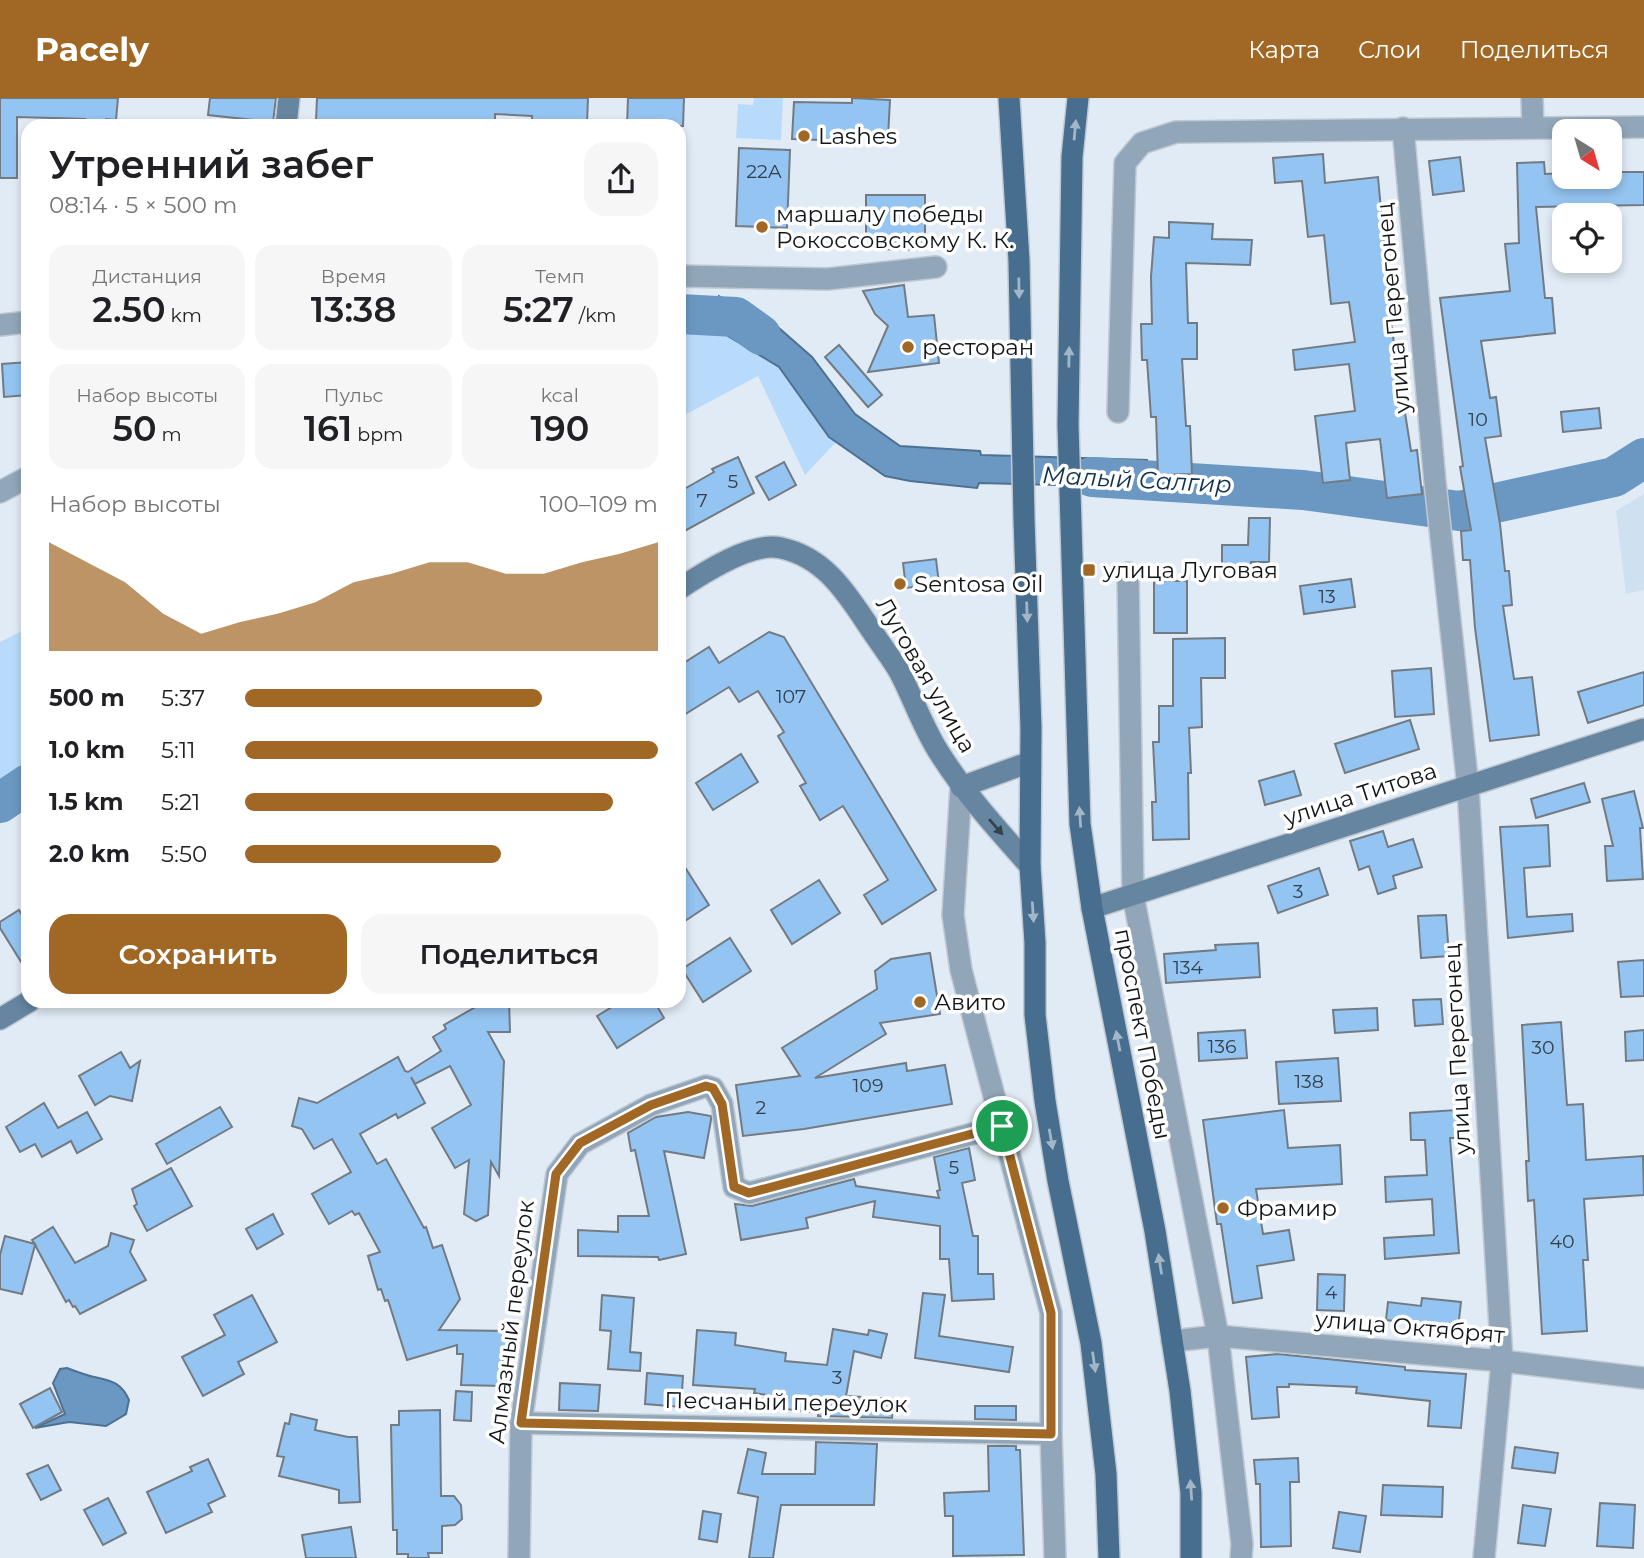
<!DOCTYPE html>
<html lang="ru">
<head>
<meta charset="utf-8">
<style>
  body { margin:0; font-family:Montserrat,sans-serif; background:#f6f6f6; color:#202124; height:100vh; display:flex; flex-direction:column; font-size:26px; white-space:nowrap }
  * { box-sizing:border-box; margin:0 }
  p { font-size:23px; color:#757577 }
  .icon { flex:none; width:38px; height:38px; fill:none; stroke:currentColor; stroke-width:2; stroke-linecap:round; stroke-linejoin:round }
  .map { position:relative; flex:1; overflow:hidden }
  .panel { position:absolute; left:21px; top:21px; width:665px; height:889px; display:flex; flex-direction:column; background:#fff; border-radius:21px; box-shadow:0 4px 10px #0003 }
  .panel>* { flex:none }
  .needle { width:46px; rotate:143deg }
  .tools { position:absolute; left:1552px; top:21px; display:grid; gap:14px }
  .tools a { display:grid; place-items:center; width:70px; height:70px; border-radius:14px; background:#fff; box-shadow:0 4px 10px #0003; font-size:35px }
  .pin { position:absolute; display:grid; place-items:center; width:60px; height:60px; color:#fff; margin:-30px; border:4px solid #fff; border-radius:50%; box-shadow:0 2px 7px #0007 }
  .round { display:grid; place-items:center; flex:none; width:74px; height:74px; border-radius:21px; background:#f6f6f6 }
  .overview { display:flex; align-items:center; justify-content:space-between; height:119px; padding:0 28px }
  h1 { font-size:38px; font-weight:600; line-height:52px }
  .figures { display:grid; grid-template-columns:repeat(3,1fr); gap:10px; height:119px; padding:7px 28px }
  .figures div { display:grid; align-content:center; border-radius:18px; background:#f6f6f6; text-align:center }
  .figures b { font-size:35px; font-weight:600 }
  .figures small { font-size:19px; font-weight:400 }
  .figures p { font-size:19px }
  .chart { height:196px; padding:14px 28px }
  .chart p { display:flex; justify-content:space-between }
  .chart svg { width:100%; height:126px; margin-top:7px; fill:#a06824; opacity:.7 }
  .button { display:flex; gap:14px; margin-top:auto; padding:14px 28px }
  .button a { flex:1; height:80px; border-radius:21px; background:#a06824; color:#fff; font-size:28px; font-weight:600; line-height:80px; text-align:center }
  .button a+a { background:#f6f6f6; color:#202124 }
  ul { padding:0 28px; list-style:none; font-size:23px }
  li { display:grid; grid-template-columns:112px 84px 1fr; align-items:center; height:52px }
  li i { height:18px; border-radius:9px; background:#a06824 }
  header { display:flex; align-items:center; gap:42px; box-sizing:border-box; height:98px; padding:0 35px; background:#a06824; color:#fff }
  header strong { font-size:33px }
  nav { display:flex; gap:38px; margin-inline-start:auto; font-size:24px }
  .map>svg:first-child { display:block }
</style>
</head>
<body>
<header>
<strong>Pacely</strong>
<nav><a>Карта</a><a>Слои</a><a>Поделиться</a></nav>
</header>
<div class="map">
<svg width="1644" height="1460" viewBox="0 0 1644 1460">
  <rect width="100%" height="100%" fill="#e1ebf5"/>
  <!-- built -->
  <polygon fill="#cfe0f0" points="1644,396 1644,492 1626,496 1616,413"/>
  <!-- green -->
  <g fill="#b9dbfb">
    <polygon points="754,0 783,0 781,42 736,40 738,6 753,7"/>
    <polygon points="710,227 779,269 829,338 836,344 805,377 758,278 679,320 679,234"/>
    <polygon points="28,530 28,708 0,726 0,544"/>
  </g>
  <!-- water -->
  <g fill="#6a98c3" stroke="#4f7190" stroke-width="2">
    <polygon points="719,198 732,206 757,213 779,230 812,259 855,316 900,348 980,353 981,357 1147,362 1147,389 979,385 977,390 910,383 885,378 829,339 779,269 710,227"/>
    <path d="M67,1270c8,3 18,7 27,9 17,4 27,5 35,23l-3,14 -20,12 -37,-4 -34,6 30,-14 -12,-31 7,-14z"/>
  </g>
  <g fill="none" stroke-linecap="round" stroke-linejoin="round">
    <!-- river -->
    <g stroke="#6a98c3" stroke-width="40">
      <polyline points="679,216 736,219 761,237"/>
      <polyline points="1092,379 1303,392 1459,413 1614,379 1644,360"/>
      <polyline points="0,705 28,686"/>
    </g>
  </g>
  <!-- building -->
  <g fill="#94c4f1" stroke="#727b84" stroke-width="2">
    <polygon points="0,0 118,0 116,22 106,21 105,26 84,24 85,21 17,19 17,80 0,80"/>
    <polygon points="210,0 276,0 273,24 208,17"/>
    <polygon points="317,0 588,0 587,25 532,24 532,18 495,16 495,26 433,24 433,28 369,28 369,25 316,23"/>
    <polygon points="628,0 684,0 683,28 627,28"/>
    <polygon points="852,0 890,2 888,39 851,35 851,43 792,41 794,4 852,5"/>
    <polygon points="739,50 790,52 787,130 736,128"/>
    <polygon points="1323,56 1325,85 1378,79 1389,200 1387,200 1411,353 1417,352 1422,396 1387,400 1380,341 1346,345 1350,382 1323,385 1315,318 1355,313 1349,266 1295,272 1293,252 1355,244 1349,204 1331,206 1324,137 1308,139 1302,83 1275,85 1273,60"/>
    <polygon points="1460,59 1464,93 1433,97 1429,63"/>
    <polygon points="1544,64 1545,76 1564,75 1564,79 1610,79 1610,74 1644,74 1644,107 1536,109 1545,200 1552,200 1555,235 1481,243 1490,300 1496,299 1501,338 1485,340 1500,426 1505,473 1509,473 1512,507 1503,508 1514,581 1532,579 1539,637 1490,643 1475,530 1470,462 1463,462 1461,433 1471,432 1460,369 1463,368 1440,200 1510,193 1505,146 1519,145 1517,65"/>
    <polygon points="866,97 925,97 925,152 877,151 877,138 866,138"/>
    <polygon points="1169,124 1213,126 1212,141 1252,142 1250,167 1186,165 1188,225 1197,225 1197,261 1182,261 1186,328 1190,328 1192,376 1158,377 1156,319 1151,319 1147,262 1142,262 1141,226 1152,226 1151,179 1154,139 1169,140"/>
    <polygon points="904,187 908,219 934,217 939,265 868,274 888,228 875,216 863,193"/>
    <polygon points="839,247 882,297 868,309 825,259"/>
    <polygon points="28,264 28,297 4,299 2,266"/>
    <polygon points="1599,310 1601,330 1563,334 1561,314"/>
    <polygon points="738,359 754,395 679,436 679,394 714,374 712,371"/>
    <polygon points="784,364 796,387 769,402 756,379"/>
    <polygon points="1249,420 1270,420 1269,464 1251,464 1251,470 1222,470 1222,447 1248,447"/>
    <polygon points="936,461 939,486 906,490 903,465"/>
    <polygon points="1351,481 1355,509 1304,516 1300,488"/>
    <rect x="1154" y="483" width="33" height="52"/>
    <polygon points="769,534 784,539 936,792 882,826 864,797 888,782 843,708 820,722 800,688 806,685 778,638 784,634 758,593 739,604 729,589 679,620 679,568 709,549 719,565"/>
    <polygon points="1225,540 1225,580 1201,580 1202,629 1189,630 1191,675 1188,675 1189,741 1153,742 1152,704 1156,704 1153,644 1159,644 1159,608 1173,608 1173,541"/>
    <polygon points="1431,570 1434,616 1395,619 1392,573"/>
    <polygon points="1644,574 1644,607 1588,625 1578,594"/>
    <polygon points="1410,622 1419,651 1345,675 1335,646"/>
    <polygon points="741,656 758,684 713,712 696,685"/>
    <polygon points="1294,673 1301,697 1265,707 1259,683"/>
    <polygon points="1584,685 1590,704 1536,720 1531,701"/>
    <polygon points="1634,693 1643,730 1640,730 1643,781 1607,783 1605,748 1613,748 1602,701"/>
    <polygon points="1548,727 1550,768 1524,770 1527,819 1572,816 1573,833 1508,840 1500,729"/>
    <polygon points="1383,733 1388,749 1413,741 1422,769 1393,778 1396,790 1378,796 1369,768 1359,772 1350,743"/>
    <polygon points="679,760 709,807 679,827"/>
    <polygon points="1319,770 1328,797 1278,815 1268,788"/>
    <polygon points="819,782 840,815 792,846 771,812"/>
    <polygon points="19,812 28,827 28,875 0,830 0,824"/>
    <polygon points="1446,817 1449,858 1421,860 1418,818"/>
    <polygon points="730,840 751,873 703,904 682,871"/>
    <polygon points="1258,845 1260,879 1166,885 1164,856 1216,852 1215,847"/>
    <polygon points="930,855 940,916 880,925 886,936 815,980 906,965 907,973 945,967 952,1006 804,1031 743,1038 736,987 800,978 782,950 877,891 875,873 891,861"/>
    <polygon points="1644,862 1644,898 1621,899 1618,864"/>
    <polygon points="1441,901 1443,926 1415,928 1413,902"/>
    <polygon points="486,903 509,903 510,934 488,934 504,963 499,1078 491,1064 488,1117 476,1123 464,1116 469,1062 455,1070 432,1030 471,1007 450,968 415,986 411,979 425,1005 398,1020 396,1016 360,1036 377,1066 386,1061 424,1130 426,1129 433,1150 442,1147 460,1201 439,1232 508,1233 507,1258 503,1258 502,1288 461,1287 463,1256 457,1256 457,1247 407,1262 388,1202 385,1203 381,1191 378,1192 368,1158 380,1154 359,1115 355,1117 352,1113 329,1126 312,1096 351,1074 332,1041 314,1051 302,1031 292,1028 299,1000 317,1005 398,959 405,973 408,974 441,953 433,939 446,931 444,927"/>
    <polygon points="622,903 654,903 664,920 617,950 597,918"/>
    <polygon points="1377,910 1378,932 1335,935 1333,912"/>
    <polygon points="1561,924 1567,1007 1583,1006 1586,1062 1643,1058 1644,1097 1584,1101 1588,1162 1583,1162 1587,1233 1542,1236 1534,1102 1528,1103 1526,1063 1529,1063 1522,927"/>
    <polygon points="1245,932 1247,960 1199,963 1198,935"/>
    <polygon points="1644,932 1644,962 1626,963 1625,934"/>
    <polygon points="121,954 130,970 140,963 132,1003 110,998 95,1007 79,978"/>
    <polygon points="1338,960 1341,1003 1279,1006 1276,964"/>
    <polygon points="44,1005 58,1030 87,1014 102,1041 77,1055 71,1043 42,1059 35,1046 20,1054 6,1029"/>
    <polygon points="220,1009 232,1029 167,1066 156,1046"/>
    <polygon points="1284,1012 1288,1050 1340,1047 1342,1086 1256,1091 1263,1136 1289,1132 1294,1162 1257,1168 1262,1200 1233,1205 1221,1126 1217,1126 1203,1022"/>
    <polygon points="1457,1012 1459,1040 1450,1040 1459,1155 1385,1161 1384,1140 1434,1137 1432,1101 1386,1104 1385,1079 1427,1077 1425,1042 1411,1042 1410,1015"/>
    <polygon points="688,1014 711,1018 711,1022 704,1060 664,1053 686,1156 659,1162 658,1159 578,1158 578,1132 618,1134 618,1118 649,1118 635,1052 631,1053 628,1035 656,1019"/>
    <polygon points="969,1050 975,1082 962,1085 973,1138 978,1138 978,1176 993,1176 994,1201 952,1203 949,1161 940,1161 940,1128 873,1119 875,1103 806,1120 808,1130 741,1142 735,1106 752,1108 854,1081 856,1088 939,1100 937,1093 940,1092 934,1059"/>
    <polygon points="171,1070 192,1108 147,1133 134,1108 137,1106 132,1091"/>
    <polygon points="273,1116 283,1136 257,1151 246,1131"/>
    <polygon points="53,1129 75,1165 108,1148 111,1135 134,1142 130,1154 146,1182 80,1216 75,1208 73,1209 69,1202 66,1204 35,1147 22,1196 0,1191 0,1157 5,1138 35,1146 32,1142"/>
    <polygon points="1318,1176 1345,1177 1344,1213 1317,1212"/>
    <polygon points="923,1195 945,1197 939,1238 1013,1249 1009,1274 915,1260"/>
    <polygon points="252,1197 277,1244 238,1264 244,1276 203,1298 182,1259 225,1237 214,1217"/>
    <polygon points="602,1197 634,1200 630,1254 641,1255 640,1273 608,1271 611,1233 600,1232"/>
    <polygon points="1422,1200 1461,1204 1458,1230 1386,1222 1388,1204 1421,1208"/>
    <polygon points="833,1231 868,1237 869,1232 887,1236 881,1260 854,1253 846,1298 894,1301 892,1320 818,1318 818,1315 786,1311 788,1300 754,1295 755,1291 693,1287 697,1232 736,1235 735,1247 786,1255 785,1263 827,1267"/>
    <polygon points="1278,1256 1405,1269 1405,1272 1466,1276 1461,1330 1428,1328 1430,1303 1356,1295 1357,1289 1289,1286 1289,1289 1277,1289 1279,1319 1252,1321 1246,1259"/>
    <polygon points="647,1275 683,1278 681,1309 645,1306"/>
    <polygon points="560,1285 600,1287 598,1313 559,1312"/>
    <polygon points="50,1290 62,1314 33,1330 20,1306"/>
    <polygon points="456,1293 472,1294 471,1323 454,1322"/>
    <polygon points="975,1308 1016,1308 1016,1322 975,1321"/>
    <polygon points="440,1312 441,1398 454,1398 461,1407 462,1421 455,1427 442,1428 442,1455 428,1455 429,1460 408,1460 408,1456 397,1456 397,1432 393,1432 391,1327 399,1327 399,1313"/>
    <polygon points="291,1316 317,1322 315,1332 348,1339 357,1339 360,1404 339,1405 339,1392 279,1378 284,1359 277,1358 285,1325 289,1326"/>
    <polygon points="816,1344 877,1346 874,1407 781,1407 773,1460 749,1460 758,1399 738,1395 748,1351 766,1355 762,1376 815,1376"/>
    <polygon points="988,1348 1016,1348 1016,1352 1020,1352 1024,1457 953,1458 953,1418 945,1418 944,1395 989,1393"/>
    <polygon points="1515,1349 1558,1355 1555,1375 1512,1370"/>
    <polygon points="1298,1360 1299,1384 1290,1384 1291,1448 1261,1449 1260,1386 1256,1386 1254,1362"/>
    <polygon points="208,1361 225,1398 208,1406 212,1414 166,1435 147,1394 192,1373 190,1369"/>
    <polygon points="48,1367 61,1392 41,1402 27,1376"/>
    <polygon points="1383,1387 1443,1389 1442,1419 1381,1417"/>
    <polygon points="108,1400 126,1435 103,1447 84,1412"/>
    <polygon points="1600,1405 1635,1407 1633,1450 1597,1448"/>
    <polygon points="1523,1407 1551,1411 1545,1448 1518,1445"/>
    <polygon points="703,1413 721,1416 717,1444 699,1441"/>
    <polygon points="1339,1414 1366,1418 1360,1454 1333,1450"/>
    <polygon points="351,1429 356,1460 306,1460 302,1437"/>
  </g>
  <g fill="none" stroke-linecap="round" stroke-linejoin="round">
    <!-- street casing -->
    <g stroke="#c0c9d2" stroke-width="24">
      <g id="street">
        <polyline points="1532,0 1533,30"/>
        <polyline points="1403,30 1435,384 1468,689 1502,1263 1484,1460"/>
        <polyline points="679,178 828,181 936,169"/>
        <polyline points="0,227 28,224"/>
        <polyline points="1118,314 1125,65 1142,45 1176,34 1644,29"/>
        <polyline points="0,394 28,379"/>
        <polyline points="1128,475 1133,797 1218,1238 1242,1446 1241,1460"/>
        <polyline points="961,689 953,817 961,872 1051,1215 1051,1336 1055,1460"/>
        <polyline points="1172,1243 1218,1238 1502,1263 1644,1280"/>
        <polyline points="521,1325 1051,1336"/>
        <polyline points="519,1460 521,1325 557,1076 580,1046 651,1007 706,988 713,990 722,1006 734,1089 749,1095 1002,1028"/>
      </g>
    </g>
    <!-- secondary casing -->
    <g stroke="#c0c9d2" stroke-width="24">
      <g id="secondary">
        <polyline points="286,28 289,0"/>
        <path d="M679,491c24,-16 73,-48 102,-41 48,10 70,53 95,89 8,12 17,23 24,36 14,27 23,55 40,81 26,41 58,76 90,112"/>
        <polyline points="961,689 1030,664"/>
        <polyline points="1092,810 1644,631"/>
        <polyline points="0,921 30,903"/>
      </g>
    </g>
    <!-- primary casing -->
    <g stroke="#c0c9d2" stroke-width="24">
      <g id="primary">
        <polyline points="1009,0 1019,163 1024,421 1031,630 1030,768 1035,845 1035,917 1045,1003 1058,1083 1091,1245 1106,1376 1109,1460"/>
        <polyline points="1078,0 1072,59 1068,327 1080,726 1092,810 1155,1133 1180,1293 1191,1395 1191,1460"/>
      </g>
    </g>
    <!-- street -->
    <use href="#street" stroke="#91a6b9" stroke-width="21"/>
    <!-- secondary -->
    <use href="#secondary" stroke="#6685a1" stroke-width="21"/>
    <!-- primary -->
    <use href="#primary" stroke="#476d8f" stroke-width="21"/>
  </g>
  <!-- one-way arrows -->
  <defs><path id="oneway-solid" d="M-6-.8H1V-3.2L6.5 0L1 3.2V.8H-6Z" transform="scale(1.75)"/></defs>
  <g fill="#a3b6c7">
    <use href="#oneway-solid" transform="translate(1075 32) rotate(-85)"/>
    <use href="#oneway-solid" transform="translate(1019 190) rotate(89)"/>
    <use href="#oneway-solid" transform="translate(1069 259) rotate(-89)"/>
    <use href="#oneway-solid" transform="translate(1027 514) rotate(88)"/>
    <use href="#oneway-solid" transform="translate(1080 719) rotate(-94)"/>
    <use href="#oneway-solid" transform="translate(1033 814) rotate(86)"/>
    <use href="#oneway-solid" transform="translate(1118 943) rotate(-101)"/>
    <use href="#oneway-solid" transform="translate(1051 1041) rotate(80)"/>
    <use href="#oneway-solid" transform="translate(1160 1166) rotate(-99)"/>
    <use href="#oneway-solid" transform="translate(1094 1264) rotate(82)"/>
    <use href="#oneway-solid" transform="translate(1191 1392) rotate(-94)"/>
  </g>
  <use fill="#33424f" href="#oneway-solid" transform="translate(996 729) rotate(49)"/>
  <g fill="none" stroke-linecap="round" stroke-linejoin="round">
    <!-- route casing -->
    <g stroke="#fff" stroke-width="14">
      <polygon id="route" points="706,988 713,990 722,1006 734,1089 749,1095 1002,1028 1051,1215 1051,1336 521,1325 556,1076 580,1045 651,1007"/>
    </g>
    <!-- route -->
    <use href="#route" stroke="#a06824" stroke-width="9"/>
  </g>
  <!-- markers -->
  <g fill="#a06824" stroke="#fff" stroke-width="2.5">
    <circle cx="804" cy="38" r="7"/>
    <circle cx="762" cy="129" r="7"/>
    <circle cx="908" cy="249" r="7"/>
    <rect x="1082" y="465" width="14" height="14" rx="3.5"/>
    <circle cx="900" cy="486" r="7"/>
    <circle cx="920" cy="904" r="7"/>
    <circle cx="1223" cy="1110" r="7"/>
  </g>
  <g text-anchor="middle" stroke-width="7" stroke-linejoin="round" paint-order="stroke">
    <!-- number labels -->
    <g font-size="19" fill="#32414e">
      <text x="764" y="80">22А</text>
      <text x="1478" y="328">10</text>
      <text x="733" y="390">5</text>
      <text x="702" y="409">7</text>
      <text x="1327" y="505">13</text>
      <text x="791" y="605">107</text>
      <text x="1298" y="800">3</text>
      <text x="1188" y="876">134</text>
      <text x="1222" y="955">136</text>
      <text x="1543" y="956">30</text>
      <text x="1309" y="990">138</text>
      <text x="868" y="994">109</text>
      <text x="761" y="1016">2</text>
      <text x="954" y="1076">5</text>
      <text x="1562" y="1150">40</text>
      <text x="1331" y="1201">4</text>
      <text x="837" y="1286">3</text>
    </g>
    <!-- poi labels -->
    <g font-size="23" fill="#111518" stroke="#fff" text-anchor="start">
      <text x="818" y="46">Lashes</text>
      <text x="776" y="124">маршалу победы<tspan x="776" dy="26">Рокоссовскому К. К.</tspan></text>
      <text x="922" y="257">ресторан</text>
      <text x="1103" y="480">улица Луговая</text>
      <text x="914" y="494">Sentosa Oil</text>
      <text x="934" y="912">Авито</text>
      <text x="1237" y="1118">Фрамир</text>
    </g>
    <!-- street labels -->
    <g font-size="23" fill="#111518" stroke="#fff">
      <text transform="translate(1393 210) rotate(-95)" y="8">улица Перегонец</text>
      <text transform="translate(926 577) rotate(60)" y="8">Луговая улица</text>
      <text transform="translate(1360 696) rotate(-18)" y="8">улица Титова</text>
      <text transform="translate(1143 936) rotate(79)" y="8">проспект Победы</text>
      <text transform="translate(1457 951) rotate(-93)" y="8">улица Перегонец</text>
      <text transform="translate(511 1224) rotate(-83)" y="8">Алмазный переулок</text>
      <text transform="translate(1410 1229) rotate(5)" y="8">улица Октябрят</text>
      <text transform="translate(786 1304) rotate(1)" y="8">Песчаный переулок</text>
    </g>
    <!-- water labels -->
    <g font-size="24" font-style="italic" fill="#0d314e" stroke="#fff">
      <text transform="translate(1137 382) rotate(3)" y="8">Малый Салгир</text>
    </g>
  </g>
</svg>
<div class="tools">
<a><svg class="needle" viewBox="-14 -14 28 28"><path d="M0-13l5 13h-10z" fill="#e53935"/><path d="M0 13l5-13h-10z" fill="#757577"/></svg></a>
<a><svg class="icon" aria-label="locate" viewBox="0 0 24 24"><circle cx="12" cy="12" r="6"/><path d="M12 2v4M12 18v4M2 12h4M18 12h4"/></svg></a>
</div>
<div class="pin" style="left:1002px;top:1028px;background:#1e9e55"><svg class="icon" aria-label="arrive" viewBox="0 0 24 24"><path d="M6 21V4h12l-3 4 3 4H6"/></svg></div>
<section class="panel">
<div class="overview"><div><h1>Утренний забег</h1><p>08:14 · 5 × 500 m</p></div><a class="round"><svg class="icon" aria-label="share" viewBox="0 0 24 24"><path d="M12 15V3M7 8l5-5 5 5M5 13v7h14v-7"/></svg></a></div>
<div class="figures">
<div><p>Дистанция</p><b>2.50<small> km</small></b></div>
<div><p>Время</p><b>13:38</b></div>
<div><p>Темп</p><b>5:27<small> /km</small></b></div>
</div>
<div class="figures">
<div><p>Набор высоты</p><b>50<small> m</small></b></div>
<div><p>Пульс</p><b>161<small> bpm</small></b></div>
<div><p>kcal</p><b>190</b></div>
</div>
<div class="chart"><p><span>Набор высоты</span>100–109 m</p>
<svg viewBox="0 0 160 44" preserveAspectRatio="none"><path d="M0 44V6L10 13L20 20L30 31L40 38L50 34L60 31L70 27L80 20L90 17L100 13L110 13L120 17L130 17L140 13L150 10L160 6V44z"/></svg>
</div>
<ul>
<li><b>500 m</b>5:37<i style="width:72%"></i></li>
<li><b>1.0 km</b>5:11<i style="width:100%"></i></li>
<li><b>1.5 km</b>5:21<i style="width:89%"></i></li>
<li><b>2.0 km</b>5:50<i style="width:62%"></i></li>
</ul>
<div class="button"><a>Сохранить</a><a>Поделиться</a></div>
</section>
</div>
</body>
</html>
